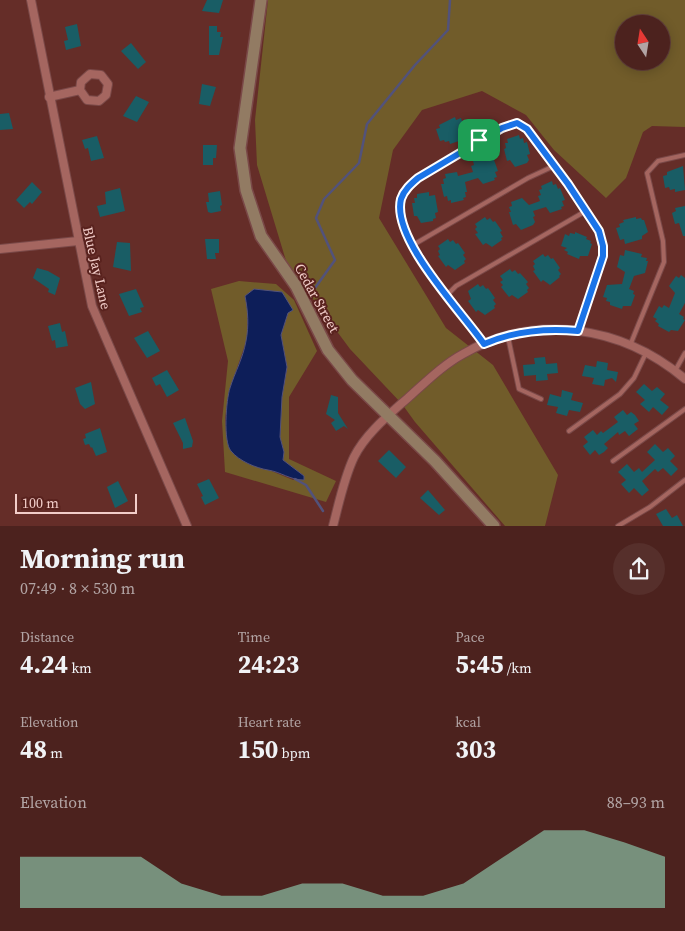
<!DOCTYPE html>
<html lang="en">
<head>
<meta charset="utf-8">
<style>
  body { margin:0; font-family:"Source Serif 4",serif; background:#562f2b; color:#f1f3f6; height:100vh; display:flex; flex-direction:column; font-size:19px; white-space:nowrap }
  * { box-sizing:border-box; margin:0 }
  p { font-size:16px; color:#b2a4a4 }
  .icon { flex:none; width:28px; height:28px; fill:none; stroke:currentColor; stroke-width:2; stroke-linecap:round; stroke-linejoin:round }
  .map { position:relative; height:526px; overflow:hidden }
  .side { display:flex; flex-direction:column; background:#4c221e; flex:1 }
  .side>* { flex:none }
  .needle { width:32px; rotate:348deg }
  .buttons { position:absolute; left:615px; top:15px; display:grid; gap:10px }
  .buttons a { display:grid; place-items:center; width:55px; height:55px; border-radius:50%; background:#4c221e; box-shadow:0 2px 12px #0003,0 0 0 1px #633f3c; font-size:25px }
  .scale { position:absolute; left:15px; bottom:12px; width:122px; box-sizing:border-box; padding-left:5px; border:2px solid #f2cdc9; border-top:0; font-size:14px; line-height:18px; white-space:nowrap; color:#f2cdc9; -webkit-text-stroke:4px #59221e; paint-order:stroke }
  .pin { position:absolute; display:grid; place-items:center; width:42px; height:42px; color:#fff; margin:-21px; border-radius:10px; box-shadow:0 2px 8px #0006 }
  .round { display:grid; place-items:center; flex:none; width:52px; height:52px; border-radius:26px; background:#562f2b }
  .overview { display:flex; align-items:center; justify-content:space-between; height:85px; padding:0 20px }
  h1 { font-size:28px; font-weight:700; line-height:38px }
  .figures { display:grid; grid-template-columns:repeat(3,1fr); gap:8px; height:85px; padding:5px 20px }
  .figures div { display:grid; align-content:center }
  .figures b { font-size:25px; font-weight:700 }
  .figures small { font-size:14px; font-weight:400 }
  .figures p { font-size:14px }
  .chart { height:140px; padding:10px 20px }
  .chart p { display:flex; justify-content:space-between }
  .chart svg { width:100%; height:90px; margin-top:5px; fill:#8abfa5; opacity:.7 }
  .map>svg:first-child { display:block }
</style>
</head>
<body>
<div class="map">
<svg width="685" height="526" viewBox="0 0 685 526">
  <rect width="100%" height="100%" fill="#652d28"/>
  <!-- green -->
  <g fill="#715c2a" fill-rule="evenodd">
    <path d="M268,0h417v127l-33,-1 -9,6 -17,46 -20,20 -52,-48 -28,-35 -44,-24 -60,19 -29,40 -14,68 67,110 47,37 65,110 -13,51h-40l-90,-104 -13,-18 -52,-55 -63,-85 -30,-99 -2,-45zM624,24h37v37h-37z"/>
    <path d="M239,281l37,3 18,16 23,51 -28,46v62l47,22 -10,21 -101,-30 -3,-51 6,-60 -17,-72zM254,289l25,4 9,20 -7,22 6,32 -5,30 -2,40 4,15 -1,8 21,16 -11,4 -24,-10 -7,-1 -36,-35 -1,-16 4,-27 18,-52 1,-27 -3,-16z"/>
  </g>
  <!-- water -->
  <path fill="#0d1e59" stroke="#52527b" d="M254,289l28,3 11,18 -5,3 -7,22 6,32 -5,30 -2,40 4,15 -1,8 21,16v4c-14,0 -23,-8 -36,-10 -12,-2 -29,-9 -37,-19 -8,-9 -5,-51 -1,-63 5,-16 13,-30 16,-47 3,-15 2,-30 -1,-45z"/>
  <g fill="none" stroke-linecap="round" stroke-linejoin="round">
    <!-- stream -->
    <g stroke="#52527b" stroke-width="2.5">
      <polyline points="315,288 335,260 316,218 324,199 359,163 367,124 415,65 448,30 450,0"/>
      <polyline points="295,479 306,485 323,511"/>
    </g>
  </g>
  <!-- building -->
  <g fill="#195d65">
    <polygon points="207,0 223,0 219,13 202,11"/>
    <polygon points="77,24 81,46 66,50 64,41 68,40 65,27"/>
    <polygon points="209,26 217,26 217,32 221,32 220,37 223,37 219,55 209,55"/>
    <polygon points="131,43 146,62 138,69 121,51"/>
    <polygon points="202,84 216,87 210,106 199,104"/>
    <polygon points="136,96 149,102 137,122 123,116"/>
    <polygon points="9,113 13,129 0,130 0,114"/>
    <polygon points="455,117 456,120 461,118 462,121 464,120 468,132 465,133 466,135 462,137 462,140 450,144 449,141 445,142 444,140 440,141 436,129 440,128 439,125"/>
    <polygon points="519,135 520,139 523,138 524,143 527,142 530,154 527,155 529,160 527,163 515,167 510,160 507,161 504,149 506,148 505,143 508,143 507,139"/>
    <polygon points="97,136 104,158 91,161 88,148 85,149 82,140"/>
    <polygon points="203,145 217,145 216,158 213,158 213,165 203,165"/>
    <polygon points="486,153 487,156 491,155 492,160 494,160 498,171 495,172 497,177 494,178 495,180 483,184 478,178 465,182 467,192 465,192 466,197 463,198 464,200 451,203 451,200 448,201 447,196 444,197 441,184 444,184 443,179 446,178 445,174 457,172 458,176 473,172 471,166 474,165 473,161 476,160 474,156"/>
    <polygon points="683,166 685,190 675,192 675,189 670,190 669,187 665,188 663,176 667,175 667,172"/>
    <polygon points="552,181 553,185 556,184 558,189 560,188 565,200 562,201 564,206 561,207 562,209 550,213 546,207 533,211 535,216 533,217 535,222 533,225 521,230 516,224 513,225 509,212 511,212 509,207 512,206 511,202 522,198 529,205 540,201 538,196 541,195 539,190 542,189 541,186"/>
    <polygon points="32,182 42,192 32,204 30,202 24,208 16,200"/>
    <polygon points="120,188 125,211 100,217 97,206 106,204 105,192"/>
    <polygon points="220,191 222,205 220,206 221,211 211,213 208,212 206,202 209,202 208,193"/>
    <polygon points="429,192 429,196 435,195 438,212 435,213 436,218 433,219 433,221 421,223 417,216 414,216 412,203 415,203 414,198 417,198 417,194"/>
    <polygon points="685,206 685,236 683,236 679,223 675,224 672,213 676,211 675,208"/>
    <polygon points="485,217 487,220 490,218 493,222 495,221 502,231 500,232 503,237 501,238 502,240 492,247 486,243 483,245 475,234 478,233 475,229 477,227 475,224"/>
    <polygon points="636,217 636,219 641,218 642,220 644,220 648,232 642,236 642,239 625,244 624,239 620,240 616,228 620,227 619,224 624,222 623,220"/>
    <polygon points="575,232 587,237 586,239 591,241 590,243 592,244 588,256 580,256 579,259 567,254 568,252 564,250 567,248 561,246 565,234 569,236 570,233 575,234"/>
    <polygon points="205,239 219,239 219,253 215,253 216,259 207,259"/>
    <polygon points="448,239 450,242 453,240 456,244 458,243 465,253 463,255 466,259 464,261 465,263 455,270 448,265 446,267 438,256 440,255 438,251 440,249 438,246"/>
    <polygon points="117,242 130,243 131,271 113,267"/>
    <polygon points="625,250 642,254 641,257 647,258 646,261 648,261 645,273 634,276 629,289 634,291 633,294 635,295 631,306 623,306 622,309 610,305 610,302 606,301 607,298 603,297 607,285 622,284 625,272 617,267 620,255 624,256"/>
    <polygon points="543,254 545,257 548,255 551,259 553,258 560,268 558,270 561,274 559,276 560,277 550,285 543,280 541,282 533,271 535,270 533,266 535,264 533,261"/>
    <polygon points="37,268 48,271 60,278 55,295 48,292 49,289 33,278"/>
    <polygon points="510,269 512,272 515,270 518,274 520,273 528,282 526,284 529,288 527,290 528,292 518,299 512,295 509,297 501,287 503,285 500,282 503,280 500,276"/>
    <polygon points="681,275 685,278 685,303 679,314 684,317 683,319 685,320 678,331 671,330 669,332 658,326 659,324 655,321 657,319 653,317 659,306 662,308 664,305 669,308 675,293 669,286 676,276 679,278"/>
    <polygon points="478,284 480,287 483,285 486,289 488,288 495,298 493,300 496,304 494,306 495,308 485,315 478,310 476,312 468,301 471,299 468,291"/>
    <polygon points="136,289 144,307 140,308 142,312 129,316 119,294"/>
    <polygon points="60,323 62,332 65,331 68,346 56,348 55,340 52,341 48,326"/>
    <polygon points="148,331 160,351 147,358 134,338"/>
    <polygon points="545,357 546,364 557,363 558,373 547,374 548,380 536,381 536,375 524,376 523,365 535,364 534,358"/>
    <polygon points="597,361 608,363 607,370 618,372 616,382 612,378 605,380 604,386 592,384 594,378 582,376 585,365 596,367"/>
    <polygon points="167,370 179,390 167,397 160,384 156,386 152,378"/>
    <polygon points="91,382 95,404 85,409 80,404 75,388"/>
    <polygon points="644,384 652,391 657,387 665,394 660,400 669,407 662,415 653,407 649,412 640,404 645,400 636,392"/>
    <polygon points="562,390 573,393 571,400 583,403 580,412 569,410 567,416 556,413 558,407 547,405 550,394 561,397"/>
    <polygon points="331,395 338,397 338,413 348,429 344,426 336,431 331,423 335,420 326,414"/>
    <polygon points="623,410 627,415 631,412 635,415 639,421 634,424 638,429 629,436 625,431 619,435 618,432 604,444 608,448 604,452 599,455 595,450 590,455 583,446 588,442 584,437 593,430 597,435 601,431 603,433 618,422 614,417"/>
    <polygon points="185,418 193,441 192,447 183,449 183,443 173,423"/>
    <polygon points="100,428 107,452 96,456 92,447 91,448 89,444 85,445 83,439 86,438 85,434"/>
    <polygon points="655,444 663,452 668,448 675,456 670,461 678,469 671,476 663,468 658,472 655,469 642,481 649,490 642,496 634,488 629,493 621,484 626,480 618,472 627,464 634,472 639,468 642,472 655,460 647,452"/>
    <polygon points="389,450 406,467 396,478 378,461"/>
    <polygon points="209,479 219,498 205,505 201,497 203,496 197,484"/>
    <polygon points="118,481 128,501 115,508 107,487"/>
    <polygon points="428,490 445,510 439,515 420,498"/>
    <polygon points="666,509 672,518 677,515 683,526 663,526 656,514"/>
  </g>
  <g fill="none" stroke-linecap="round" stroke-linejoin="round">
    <!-- lane casing -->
    <g stroke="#7a4948" stroke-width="6">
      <g id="lane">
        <path d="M554,166l-26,12 -115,67c-12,-27 -21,-45 5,-67l84,-50c10,-5 16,-7 25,1l41,55 34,56 1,16 -25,75"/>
        <polyline points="413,245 425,267 446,296 456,286 584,212"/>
        <polyline points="446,296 483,344"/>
        <polyline points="508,337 519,389 541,399"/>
        <polyline points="631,343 664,262 663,241 647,173 658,161 685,155"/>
        <polyline points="675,371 685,353"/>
        <polyline points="569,431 620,394 634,378 646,353"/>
        <polyline points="613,461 685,409"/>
        <polyline points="618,526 650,507 685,480"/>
      </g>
    </g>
    <!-- street casing -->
    <g stroke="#7a4948" stroke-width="10">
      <g id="street">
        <polyline points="31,0 92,306 187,526"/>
        <polyline points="49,97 80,90 87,100 99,101 106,95 108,84 101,75 90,74 81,82 80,90"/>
        <polyline points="0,249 78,241"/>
        <path d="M333,526c6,-23 11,-48 21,-69 12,-24 36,-43 56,-61 17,-15 33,-31 53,-42 73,-42 159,-28 222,25"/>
      </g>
    </g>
    <!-- secondary casing -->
    <g stroke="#7a4948" stroke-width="14">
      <polyline id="secondary" points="261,0 240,148 246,190 261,236 296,286 328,350 352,380 435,461 494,526"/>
    </g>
    <!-- lane -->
    <use href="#lane" stroke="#a56660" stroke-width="4"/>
    <!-- street -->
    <use href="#street" stroke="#a56660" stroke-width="8"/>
    <!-- secondary -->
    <use href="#secondary" stroke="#927b63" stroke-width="11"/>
  </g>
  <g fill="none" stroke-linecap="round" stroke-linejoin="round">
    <!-- route casing -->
    <g stroke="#fff" stroke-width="10">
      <path id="route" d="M517,123l10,6 41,55 31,47 4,15v10l-25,75c-32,-3 -64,0 -94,13 -22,-32 -93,-105 -83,-145 3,-9 10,-15 17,-21l84,-50z"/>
    </g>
    <!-- route -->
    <use href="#route" stroke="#1a73e8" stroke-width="6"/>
  </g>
  <g text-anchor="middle" stroke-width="4" stroke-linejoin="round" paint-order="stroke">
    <!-- street labels -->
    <g font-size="14" fill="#f2cdc9" stroke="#59221e">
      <text transform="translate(97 268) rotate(77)" y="5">Blue Jay Lane</text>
      <text transform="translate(317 298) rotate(61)" y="5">Cedar Street</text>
    </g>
  </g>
</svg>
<div class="buttons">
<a><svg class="needle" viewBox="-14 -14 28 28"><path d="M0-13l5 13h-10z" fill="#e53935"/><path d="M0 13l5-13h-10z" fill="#b2a4a4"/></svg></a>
</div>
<div class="scale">100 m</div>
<div class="pin" style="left:479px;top:140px;background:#1e9e55"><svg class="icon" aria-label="arrive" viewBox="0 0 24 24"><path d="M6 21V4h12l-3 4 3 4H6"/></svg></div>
</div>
<section class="side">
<div class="overview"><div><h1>Morning run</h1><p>07:49 · 8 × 530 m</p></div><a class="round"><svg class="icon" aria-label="share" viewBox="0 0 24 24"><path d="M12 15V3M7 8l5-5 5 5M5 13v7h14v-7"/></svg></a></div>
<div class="figures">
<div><p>Distance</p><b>4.24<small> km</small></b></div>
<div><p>Time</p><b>24:23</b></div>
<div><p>Pace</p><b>5:45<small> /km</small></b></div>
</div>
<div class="figures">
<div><p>Elevation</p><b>48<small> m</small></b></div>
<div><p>Heart rate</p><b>150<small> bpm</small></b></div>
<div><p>kcal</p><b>303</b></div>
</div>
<div class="chart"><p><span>Elevation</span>88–93 m</p>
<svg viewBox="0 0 160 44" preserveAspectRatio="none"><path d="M0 44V19L10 19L20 19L30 19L40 32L50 38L60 38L70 32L80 32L90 38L100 38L110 32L120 19L130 6L140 6L150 12L160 19V44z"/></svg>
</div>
</section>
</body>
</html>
